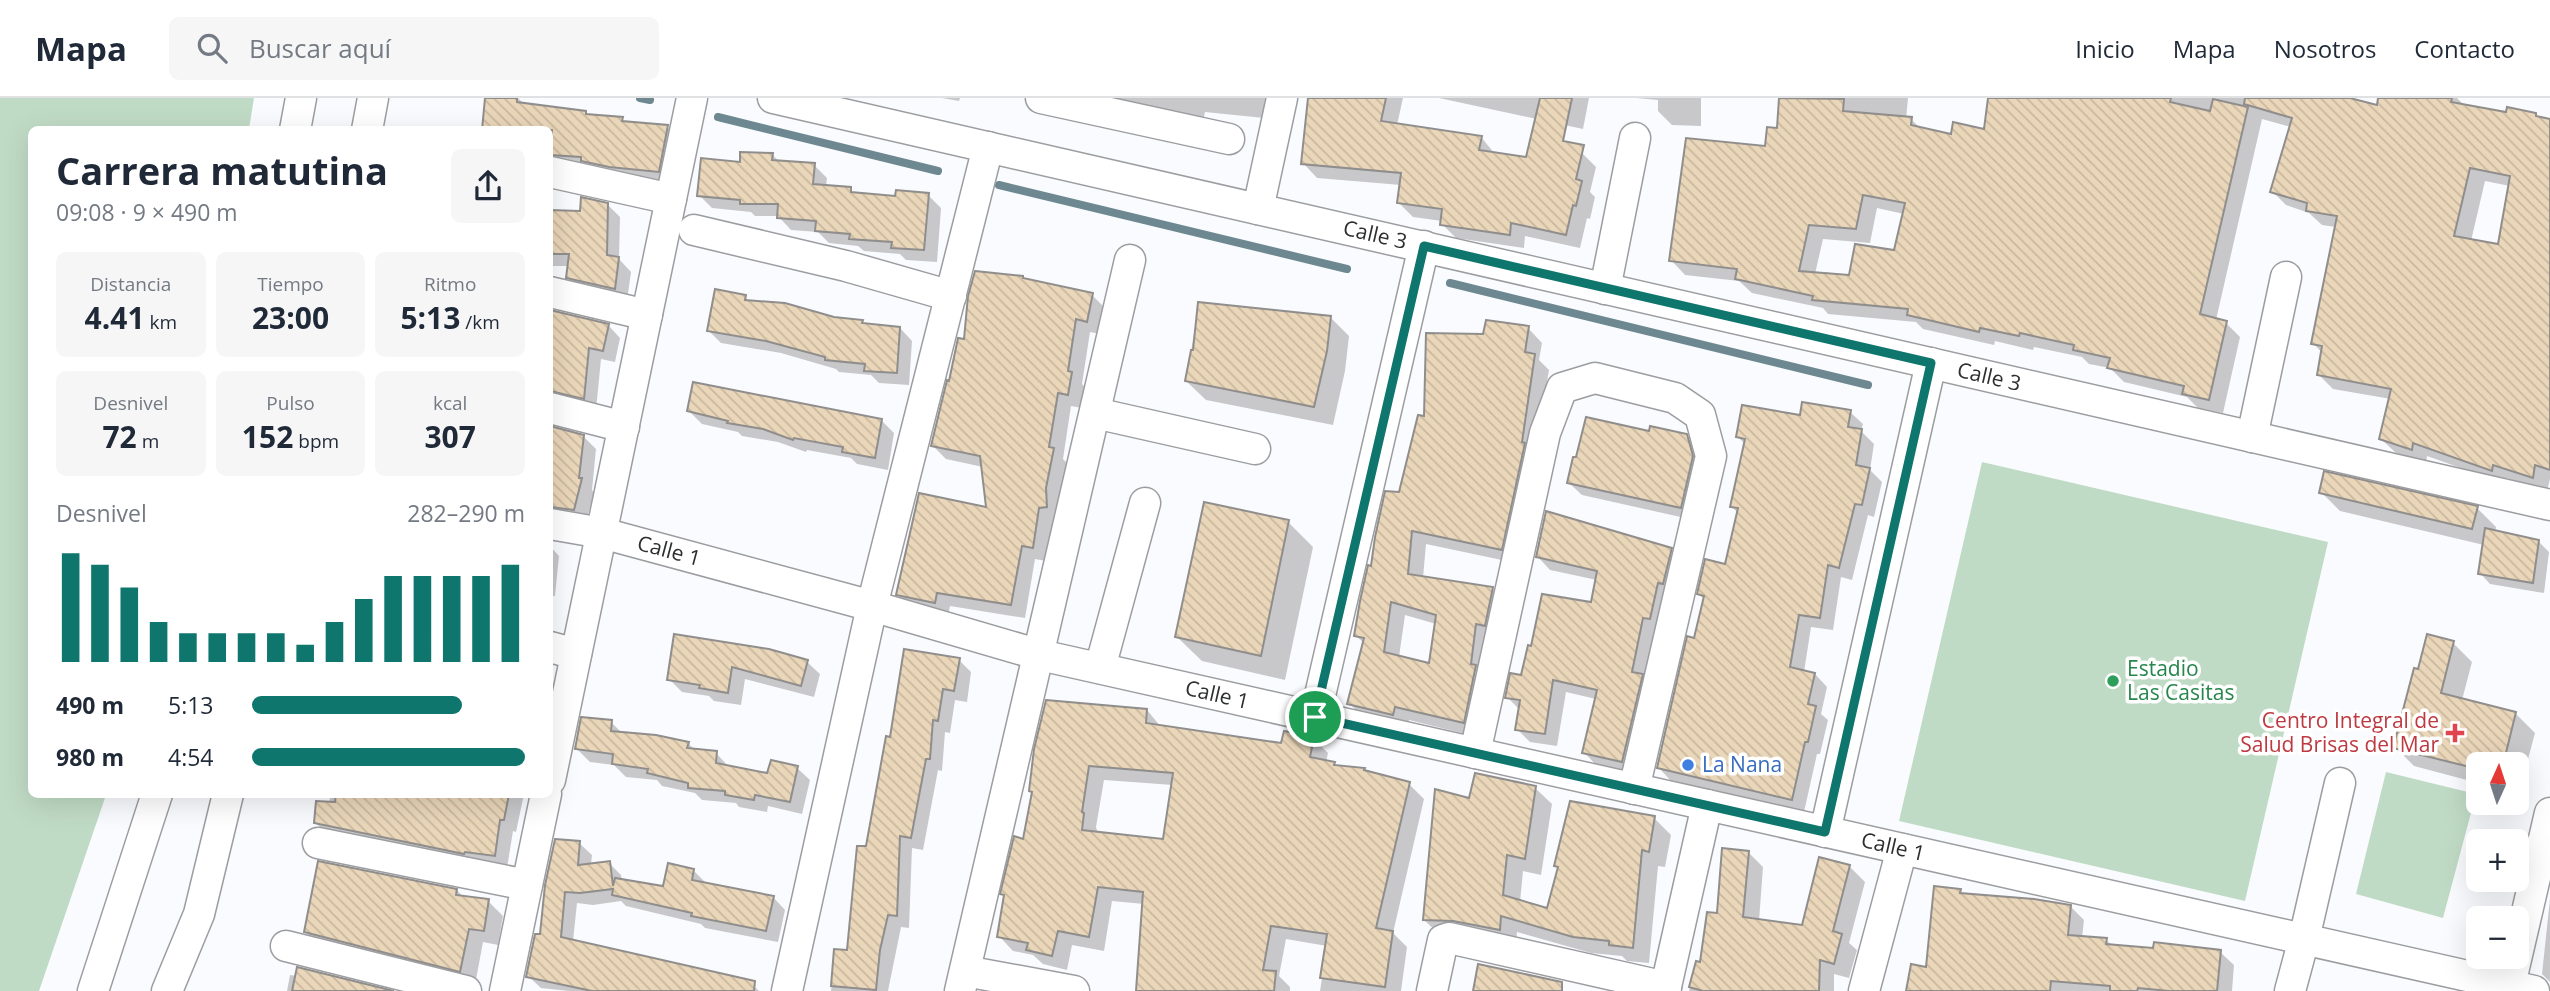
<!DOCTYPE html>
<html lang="es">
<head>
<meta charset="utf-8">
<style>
  body { margin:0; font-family:"Open Sans",sans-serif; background:#f6f6f7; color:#1f2937; height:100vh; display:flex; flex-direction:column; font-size:26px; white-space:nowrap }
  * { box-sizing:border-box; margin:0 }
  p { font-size:23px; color:#747a83 }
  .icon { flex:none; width:38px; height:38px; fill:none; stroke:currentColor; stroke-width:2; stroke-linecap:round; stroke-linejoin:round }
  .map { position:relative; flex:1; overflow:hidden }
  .details { position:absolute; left:28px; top:28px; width:525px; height:672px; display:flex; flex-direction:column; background:#fff; border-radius:10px; box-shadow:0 7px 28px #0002 }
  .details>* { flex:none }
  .needle { width:46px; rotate:3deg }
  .fabs { position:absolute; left:2466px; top:654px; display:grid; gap:14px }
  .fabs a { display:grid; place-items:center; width:63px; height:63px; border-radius:10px; background:#fff; box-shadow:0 7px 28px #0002; font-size:35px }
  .pin { position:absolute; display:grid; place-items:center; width:60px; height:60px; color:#fff; margin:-30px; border:4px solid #fff; border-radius:50%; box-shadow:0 2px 7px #0007 }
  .round { display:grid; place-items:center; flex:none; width:74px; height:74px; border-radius:10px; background:#f6f6f7 }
  .headline { display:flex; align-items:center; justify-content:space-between; height:119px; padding:0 28px }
  h1 { font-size:38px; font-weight:700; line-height:52px }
  .stats { display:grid; grid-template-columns:repeat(3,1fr); gap:10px; height:119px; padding:7px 28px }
  .stats div { display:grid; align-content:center; border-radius:10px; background:#f6f6f7; text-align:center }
  .stats b { font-size:30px; font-weight:700 }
  .stats small { font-size:19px; font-weight:400 }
  .stats p { font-size:19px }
  .chart { height:196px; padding:14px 28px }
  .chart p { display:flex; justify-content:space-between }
  .chart svg { width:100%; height:126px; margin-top:7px; stroke:#0f766e; stroke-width:6 }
  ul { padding:0 28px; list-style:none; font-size:23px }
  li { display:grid; grid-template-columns:112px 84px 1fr; align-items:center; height:52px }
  li i { height:18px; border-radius:9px; background:#0f766e }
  header { display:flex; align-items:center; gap:42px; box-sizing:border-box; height:98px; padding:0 35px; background:#fff; border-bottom:2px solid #e0e1e3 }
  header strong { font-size:33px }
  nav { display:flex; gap:38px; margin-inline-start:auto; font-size:24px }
  .search { width:490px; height:63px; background:#f6f6f7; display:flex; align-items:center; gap:18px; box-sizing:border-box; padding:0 24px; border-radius:10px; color:#747a83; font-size:26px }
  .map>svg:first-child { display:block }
</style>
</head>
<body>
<header>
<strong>Mapa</strong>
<div class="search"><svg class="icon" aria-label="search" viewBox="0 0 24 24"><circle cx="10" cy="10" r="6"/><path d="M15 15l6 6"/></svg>Buscar aquí</div>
<nav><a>Inicio</a><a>Mapa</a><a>Nosotros</a><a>Contacto</a></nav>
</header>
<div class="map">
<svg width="2550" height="893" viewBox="0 0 2550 893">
  <defs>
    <pattern id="building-back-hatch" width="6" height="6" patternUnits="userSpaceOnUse" patternTransform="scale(1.75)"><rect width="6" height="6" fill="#ead6b9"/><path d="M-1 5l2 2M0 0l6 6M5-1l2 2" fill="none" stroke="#c9b89f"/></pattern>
  </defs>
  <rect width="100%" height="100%" fill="#fafbfe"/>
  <!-- green -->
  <g fill="#c0dbc5">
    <polygon points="0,0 254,0 249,31 32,32 32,696 106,697 39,893 0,893"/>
    <polygon points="1982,364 2328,444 2245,803 1899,723"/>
    <polygon points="2386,674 2476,696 2443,820 2356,796"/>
  </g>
  <!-- shadow -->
  <g fill="#0003" fill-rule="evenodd">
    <polygon points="487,0 518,0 525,7 585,14 589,18 622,21 627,26 667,29 680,41 671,86 550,67 550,32"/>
    <polygon points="942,0 960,0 959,3"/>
    <polygon points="1105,0 1265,0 1264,20 1205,14 1202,29"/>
    <polygon points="1332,0 1403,0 1397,27 1481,39 1495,56 1528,61 1581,54 1596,69 1590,94 1595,99 1590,121 1587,120 1580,150 1525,138 1524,150 1456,140 1442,126 1442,123 1413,119 1399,105 1401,87 1317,80 1303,65"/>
    <polygon points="1439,0 1589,0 1583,31"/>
    <polygon points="1636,0 1701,0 1701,28 1672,27 1658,13 1658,2"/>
    <path d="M1781,0h127l-2,21h5l10,10 31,7 34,-5 3,-33h355l34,10 2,-10h77l9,9 42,8 27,-1 4,4 11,2v359l-3,12 -40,-13 -1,6 -79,-28 -1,7 -30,-10 -15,-14 10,-40 -58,-10 -15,-15 4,-21 -9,-10 23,-116 -14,-2 -13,-12 -23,-8 -14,-14 19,-64 -29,-8 -46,201 10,3 14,14 -17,76 -25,-5 -11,-11 -63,-15 -14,-14 -21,-4 -7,-7 -48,-10 -1,3 -38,-9 -1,4 -71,-16 -7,-7 -88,-8 -5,-6 -71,-15 -13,-12 -54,-6 -14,-15 96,-112 12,-18zM2485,83l25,5 -11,60 -28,-5zM1877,110l27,6 -9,38 -44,25 -36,-3 8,-35 47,4z"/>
    <polygon points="772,56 779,64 814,67 827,80 826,89 850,91 855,96 897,100 928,97 941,110 937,164 906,162 900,156 864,153 858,148 829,145 818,134 791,132 778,118 755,118 751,114 712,110 699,97 742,66"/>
    <polygon points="607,106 620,119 619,161 631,174 627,203 580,192 568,179 569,168 550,168 550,114 582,114"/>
    <polygon points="1026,183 1092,197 1106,211 1100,236 1090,234 1082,286 1085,289 1082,310 1071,308 1063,361 1067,365 1059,405 1060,422 1053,423 1046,463 1035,461 1025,520 950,508 948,518 911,510 898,496 988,411 983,369 946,361 932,347 966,243"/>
    <polygon points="745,199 750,204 834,221 862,224 866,227 900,230 912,243 909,287 879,285 871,277 839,274 836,271 781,255 721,245 708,232"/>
    <polygon points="1199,206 1330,219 1349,238 1345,273 1333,327 1206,302 1186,283"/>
    <polygon points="550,214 608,227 620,240 615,264 601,261 596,312 550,311"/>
    <path d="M1528,230l14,15 -3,17 10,10 -33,193 -90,-19 -3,34 70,11 14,14 -29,134 -69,-17 -2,9 -43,-11 -15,-15 15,-60 -8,-7 17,-68 53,-149 59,-83zM1405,517l31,9 -6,41 -31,-8z"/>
    <polygon points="689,313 881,322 894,335 888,372 857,366 851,360 807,352 806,354 778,344 742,338 738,334 702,326"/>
    <polygon points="1850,314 1863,326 1861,333 1874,346 1870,372 1882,384 1874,419 1868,417 1852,482 1841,479 1833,532 1811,529 1804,574 1815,576 1827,589 1821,616 1828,622 1820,656 1817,656 1804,714 1671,683 1659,670 1705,502 1699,496 1727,468 1738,415 1731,408 1745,346 1738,339 1801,319"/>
    <polygon points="550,328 583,338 596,351 592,392 594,395 586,424 550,427"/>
    <polygon points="1650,335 1686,338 1699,351 1694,422 1582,397 1569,385"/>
    <polygon points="2321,394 2477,410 2496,429 2495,434 2538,443 2549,454 2544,495 2490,486 2480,475 2484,447 2340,413"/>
    <polygon points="1288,424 1313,449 1285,582 1202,563 1177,539"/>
    <polygon points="550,448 559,458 555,498 550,498"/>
    <polygon points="1671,451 1684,464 1635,676 1596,667 1584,654 1596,601 1566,594 1557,648 1530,644 1517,631 1520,612 1507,599 1523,579 1593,506 1597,482 1550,472 1538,459"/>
    <polygon points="676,538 807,564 820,576 814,599 745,581 741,607 714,603 709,598 682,594 669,581"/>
    <polygon points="2453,545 2472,564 2462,602 2516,616 2535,635 2519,695 2516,694 2516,667 2478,667 2478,685 2414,668 2395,649 2419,573"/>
    <polygon points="959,562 971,574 967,604 955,602 950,635 945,634 942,673 938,672 923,752 912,750 909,830 901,829 888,893 831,893 836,853 849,854 867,750 892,641"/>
    <path d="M1147,612l14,17 122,18 30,-7 15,15 -2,9 8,1 4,4 26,3 3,3 42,11 15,15 -31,134 14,14 -6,44h-81l7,-45 -41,-7 -7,37 11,11v4h-152l6,-87 -32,-3 -8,50 -32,-6 -5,25 -24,-6 -10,-9 -20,-4 -14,-15 6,-39 -3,-3 23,-53 8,-48zM1104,682l69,5 -8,56 -67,-7 -2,-7z"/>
    <polygon points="611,624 623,636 688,645 695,652 716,655 729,669 769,677 797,670 810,682 802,716 768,708 767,714 739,709 736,705 702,702 695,695 662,688 657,682 626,679 614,667 590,664 577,651"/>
    <polygon points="1535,690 1552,706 1541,777 1523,773 1520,804 1548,812 1559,771 1556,767 1654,720 1671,737 1665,769 1658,768 1649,865 1627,863 1622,858 1591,855 1517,834 1516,847 1441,838 1424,822 1471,702"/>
    <polygon points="331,696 524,696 516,734 513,733 507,770 329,738 316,725 329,705"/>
    <polygon points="579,745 592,757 591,767 609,765 621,777 622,783 665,790 694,773 706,785 773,799 785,812 778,844 705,830 701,826 626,808 621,803 593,807 577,805 573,843 750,884 759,893 569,893 541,890 528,878"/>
    <polygon points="1748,754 1763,769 1759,823 1803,829 1849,768 1865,784 1849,845 1857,852 1849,880 1834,876 1834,893 1689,893 1698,865 1702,867 1718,817"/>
    <polygon points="457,792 463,799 488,803 503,818 498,847 483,844 475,887 321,849 306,834"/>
    <polygon points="1960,793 1964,797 2070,808 2084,822 2082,840 2106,842 2113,848 2220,854 2234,867 2232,893 1907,893 1912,868 1928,871"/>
    <polygon points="2550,801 2550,884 2542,876"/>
    <polygon points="299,871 387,893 287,893 290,877 297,878"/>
  </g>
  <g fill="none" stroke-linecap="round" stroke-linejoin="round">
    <!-- stream -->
    <g stroke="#6d8890" stroke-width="8">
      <polyline points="640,0 650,2"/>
      <polyline points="718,19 938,73"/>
      <polyline points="999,87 1347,171"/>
      <polyline points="1450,185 1868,287"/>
    </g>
  </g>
  <!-- building -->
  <g fill="url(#building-back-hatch)" stroke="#908e8c" stroke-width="2" fill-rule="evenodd">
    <polygon points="485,0 517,0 517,4 586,13 586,16 623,19 622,23 668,27 659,74 609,69 581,63 581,59 550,57 552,32 482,32"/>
    <polygon points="1308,0 1386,0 1381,23 1482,38 1479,52 1526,59 1540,0 1572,0 1563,43 1584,47 1576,81 1582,83 1576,108 1573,107 1566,137 1511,125 1510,137 1440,127 1442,111 1397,105 1401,75 1301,66"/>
    <path d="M1779,0l65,1 -1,12 69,6 -1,8 40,9 2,-12 31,7 4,-31h183l-1,4 40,9 3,-12 35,8 -48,207 27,7 -18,79 -27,-6 2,-8 -77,-18 3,-10 -37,-8 1,-5 -54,-12 -1,3 -39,-8 -1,4 -72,-17 1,-6 -96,-9 1,-4 -78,-17 2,-10 -68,-8 17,-123 79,8 2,-19 10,1zM1863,97l42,8 -11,47 -39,-6 -6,31 -50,-4 10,-46 47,4z"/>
    <path d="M2245,0h105l27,7 1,-7h74l-1,4 55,10 1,-5 29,6v3l14,3v351l-15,-5 -2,13 -40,-13 -1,6 -79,-28 -1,7 -33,-11 12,-50 -74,-14 5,-29 -11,-2 26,-128 -31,-5 1,-8 -37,-11 22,-74 -48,-14zM2470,70l40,8 -12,68 -44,-8z"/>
    <polygon points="740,54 773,55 772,62 815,65 813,86 851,89 851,94 895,98 896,92 929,95 924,152 891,150 892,144 849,141 850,136 815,133 816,123 777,120 778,106 740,106 740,102 697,98 701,60 740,64"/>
    <polygon points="581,99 608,105 607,157 619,159 615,191 566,180 569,156 550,156 550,112 580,113"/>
    <polygon points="975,173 1023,178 1023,180 1093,195 1087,224 1076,221 1068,273 1072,274 1068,297 1058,295 1049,349 1054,350 1046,390 1047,409 1039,410 1033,450 1022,448 1011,507 937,495 935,505 896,497 919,395 986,409 980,358 931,348 947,282 949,283 958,240 964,241 968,198"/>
    <polygon points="715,191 746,197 745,202 785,205 834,219 863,222 862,225 900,229 897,275 864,273 865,266 825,262 825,259 766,243 707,233"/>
    <polygon points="1198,204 1331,218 1327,253 1314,309 1185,283 1191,252 1193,252"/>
    <polygon points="550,212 609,226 603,253 589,250 584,301 550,293"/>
    <path d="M1486,222l43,6 -4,26 10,2 -13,88 3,1 -23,107 -90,-19 -4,43 85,13 -8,39 -9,-2 -5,40 5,1 -12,58 -69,-16 -2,8 -46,-11 17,-66 -10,-2 6,-35 8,-36 3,1 4,-29 10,-46 14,1 19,-77 6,1 2,-83 57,1zM1391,504l45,13 -7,48 -45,-11z"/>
    <polygon points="693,284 882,321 875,360 842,354 843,349 794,340 793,342 763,331 727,325 728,323 687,313"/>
    <polygon points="1802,304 1851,312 1848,329 1862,331 1856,367 1870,370 1862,407 1855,406 1839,470 1828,467 1820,520 1799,517 1790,569 1815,575 1808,606 1816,608 1808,644 1805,644 1792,702 1657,670 1687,538 1694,540 1704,498 1697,496 1705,461 1725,466 1738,410 1730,409 1745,341 1736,339 1742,307 1800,317"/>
    <polygon points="1586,319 1649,333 1650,328 1687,336 1693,358 1681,410 1567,385 1573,359 1576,359"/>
    <polygon points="550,328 584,337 579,380 582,380 574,412 550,409"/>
    <polygon points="2324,373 2478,408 2472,431 2319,395"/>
    <polygon points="1204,404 1289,422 1261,558 1175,539"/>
    <polygon points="1546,413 1672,450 1663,486 1658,485 1650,521 1643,520 1632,574 1643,576 1622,664 1582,655 1597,592 1553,582 1545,636 1515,632 1520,602 1505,600 1510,575 1521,577 1528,547 1531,548 1542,496 1591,504 1597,473 1536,459"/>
    <polygon points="2485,430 2539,442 2533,485 2478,476"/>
    <polygon points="674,536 769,551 808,562 801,588 732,569 728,595 699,590 700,587 667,582"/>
    <polygon points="2427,536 2454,543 2441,595 2516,614 2503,667 2478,667 2478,671 2393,650 2414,570 2418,571"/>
    <polygon points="904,551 960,560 954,593 943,591 938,623 933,622 930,661 926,661 911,740 900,738 897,818 888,817 880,852 876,892 831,888 834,851 847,852 857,748 866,748 886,638 890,639"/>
    <path d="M1046,602l101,9 -1,14 135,20 3,-12 30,6 -4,20 25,5 -1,3 31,3 -1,2 46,12 -34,146 17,3 -8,56 -65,-9 7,-44 -56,-8 -8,44 13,1 -2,20h-138l7,-99 -45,-5 -9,50 -31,-6 -6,25 -26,-6 2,-7 -31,-6 7,-42 -4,-1 14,-58 9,3 9,-47 -3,-1 5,-42zM1089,668l84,7 -10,66 -81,-9 2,-17 -2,-1z"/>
    <polygon points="581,619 612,622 611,633 656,637 689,644 687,650 717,653 716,665 767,675 771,662 798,668 790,704 755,697 754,702 725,697 725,693 688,690 688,685 647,675 648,671 612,666 613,656 575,651"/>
    <polygon points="1475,675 1536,688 1525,761 1507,757 1503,797 1547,810 1558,769 1554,768 1570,703 1655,718 1649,754 1642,752 1633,850 1609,847 1609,843 1573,839 1501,818 1500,832 1453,823 1423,822 1435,691 1469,700"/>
    <polygon points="336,696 509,696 504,722 500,722 495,758 465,754 464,756 314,725 316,703 335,704"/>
    <polygon points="555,741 580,743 578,767 610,763 613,788 615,780 663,788 668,765 694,771 692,782 774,798 766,833 691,818 692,815 612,797 613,791 580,795 565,794 561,839 755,883 754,893 592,893 526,879 535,836 540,836 545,787"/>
    <polygon points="1722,750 1749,753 1743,819 1802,827 1819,759 1850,767 1833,833 1842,836 1834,866 1820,862 1819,893 1703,893 1689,889 1696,863 1700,864 1707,814 1717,815"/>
    <polygon points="318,763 457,791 456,797 489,801 484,833 469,831 460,874 304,834"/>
    <polygon points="1934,788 1961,791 1960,795 2034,801 2071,807 2068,837 2107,840 2106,846 2153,850 2154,844 2221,852 2217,893 2169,893 2138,890 2137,893 2110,893 2110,888 2051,883 2050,893 1906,893 1911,866 1926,869"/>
    <polygon points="1478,866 1562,884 1562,893 1473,893"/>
    <polygon points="297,869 394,893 292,893"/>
  </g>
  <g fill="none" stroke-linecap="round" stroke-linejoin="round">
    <!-- minor casing -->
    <g stroke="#9c9da0" stroke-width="33">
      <g id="minor">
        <polyline points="773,0 2550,407"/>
        <polyline points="1041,0 1229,41"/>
        <polyline points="295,32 301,0"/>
        <polyline points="367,32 373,0"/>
        <polyline points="550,74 671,101"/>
        <polyline points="1258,111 1282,0"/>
        <polyline points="694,132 846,168 951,198"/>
        <polyline points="1605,191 1635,40"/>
        <polyline points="550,194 647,217"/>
        <polyline points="550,310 624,329"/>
        <polyline points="1095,315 1255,351"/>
        <polyline points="2252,339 2286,179"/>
        <polyline points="550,426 602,435 872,508 1040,557 2534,893"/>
        <polyline points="550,549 576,556"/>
        <polyline points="1100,570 1145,405"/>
        <polyline points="1315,619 1424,148"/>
        <polyline points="1475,655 1545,335 1562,290 1595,280 1675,300 1700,317 1711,358 1634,691"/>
        <polyline points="550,682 692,0"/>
        <polyline points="1825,734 1931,265"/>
        <polyline points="318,745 527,787"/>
        <polyline points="286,848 466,893"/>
        <polyline points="965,873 1074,893"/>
        <polyline points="2510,887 2550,715"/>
        <polyline points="93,893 157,696"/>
        <polyline points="167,893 199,816 228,696"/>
        <polyline points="505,893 546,696"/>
        <polyline points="787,893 872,508 988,49"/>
        <polyline points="960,893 1130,162"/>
        <polyline points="1432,893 1443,842 1449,840 1666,889"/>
        <polyline points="1665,893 1707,707"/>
        <polyline points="1864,893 1902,751"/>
        <polyline points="2290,893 2304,841 2340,685"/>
      </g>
    </g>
    <!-- minor -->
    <use href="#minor" stroke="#fff" stroke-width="30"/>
  </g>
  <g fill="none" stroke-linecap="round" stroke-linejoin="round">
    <!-- route casing -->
    <g stroke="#fff" stroke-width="14">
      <polygon id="route" points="1424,148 1931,265 1825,734 1315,619"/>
    </g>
    <!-- route -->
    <use href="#route" stroke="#0f766e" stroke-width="9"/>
  </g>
  <!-- markers -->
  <circle fill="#2e9e5b" stroke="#fff" stroke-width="2.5" cx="2113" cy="583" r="7"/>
  <path fill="#e0444e" stroke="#fff" stroke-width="2.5" d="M2451.5 624.5h7v7h7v7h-7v7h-7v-7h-7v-7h7z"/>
  <circle fill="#3f7fe0" stroke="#fff" stroke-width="2.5" cx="1688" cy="667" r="7"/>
  <g text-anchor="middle" stroke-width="7" stroke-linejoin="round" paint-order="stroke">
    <!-- street labels -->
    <g font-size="21" fill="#2d2e2f" stroke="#fff">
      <text transform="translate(1375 137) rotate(13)" y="7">Calle 3</text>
      <text transform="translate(1989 279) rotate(13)" y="7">Calle 3</text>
      <text transform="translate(669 453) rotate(15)" y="7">Calle 1</text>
      <text transform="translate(1217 597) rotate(13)" y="7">Calle 1</text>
      <text transform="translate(1893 749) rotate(13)" y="7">Calle 1</text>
    </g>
    <!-- leisure labels -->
    <g font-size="21" fill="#27864d" stroke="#fff" text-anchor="start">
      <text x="2127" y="578">Estadio<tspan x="2127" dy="24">Las Casitas</tspan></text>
    </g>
    <!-- health labels -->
    <g font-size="21" fill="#be3a42" stroke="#fff" text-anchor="end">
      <text x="2439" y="630">Centro Integral de<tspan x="2439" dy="24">Salud Brisas del Mar</tspan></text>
    </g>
    <!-- shop labels -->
    <g font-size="21" fill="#366cbe" stroke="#fff" text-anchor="start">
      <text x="1702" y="674">La Nana</text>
    </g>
  </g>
</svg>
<div class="fabs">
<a><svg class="needle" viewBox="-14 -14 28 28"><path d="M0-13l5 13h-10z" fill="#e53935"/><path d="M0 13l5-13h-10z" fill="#747a83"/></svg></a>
<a>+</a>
<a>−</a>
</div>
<div class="pin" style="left:1315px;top:619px;background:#1e9e55"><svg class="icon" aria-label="arrive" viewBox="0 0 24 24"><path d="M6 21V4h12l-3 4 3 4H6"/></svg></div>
<section class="details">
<div class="headline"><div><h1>Carrera matutina</h1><p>09:08 · 9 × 490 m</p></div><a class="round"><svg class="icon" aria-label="share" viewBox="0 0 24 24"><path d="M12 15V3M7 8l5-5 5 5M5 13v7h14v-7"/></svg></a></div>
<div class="stats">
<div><p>Distancia</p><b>4.41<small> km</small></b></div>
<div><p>Tiempo</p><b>23:00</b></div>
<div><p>Ritmo</p><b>5:13<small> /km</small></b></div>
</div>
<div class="stats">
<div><p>Desnivel</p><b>72<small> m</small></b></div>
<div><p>Pulso</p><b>152<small> bpm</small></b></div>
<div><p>kcal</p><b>307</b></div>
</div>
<div class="chart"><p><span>Desnivel</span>282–290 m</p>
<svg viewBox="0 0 160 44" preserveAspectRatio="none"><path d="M5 44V6M15 44V10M25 44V18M35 44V30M45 44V34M55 44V34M65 44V34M75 44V34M85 44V38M95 44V30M105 44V22M115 44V14M125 44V14M135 44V14M145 44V14M155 44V10"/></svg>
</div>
<ul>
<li><b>490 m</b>5:13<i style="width:77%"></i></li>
<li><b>980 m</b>4:54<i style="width:100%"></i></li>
</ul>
</section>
</div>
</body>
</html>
